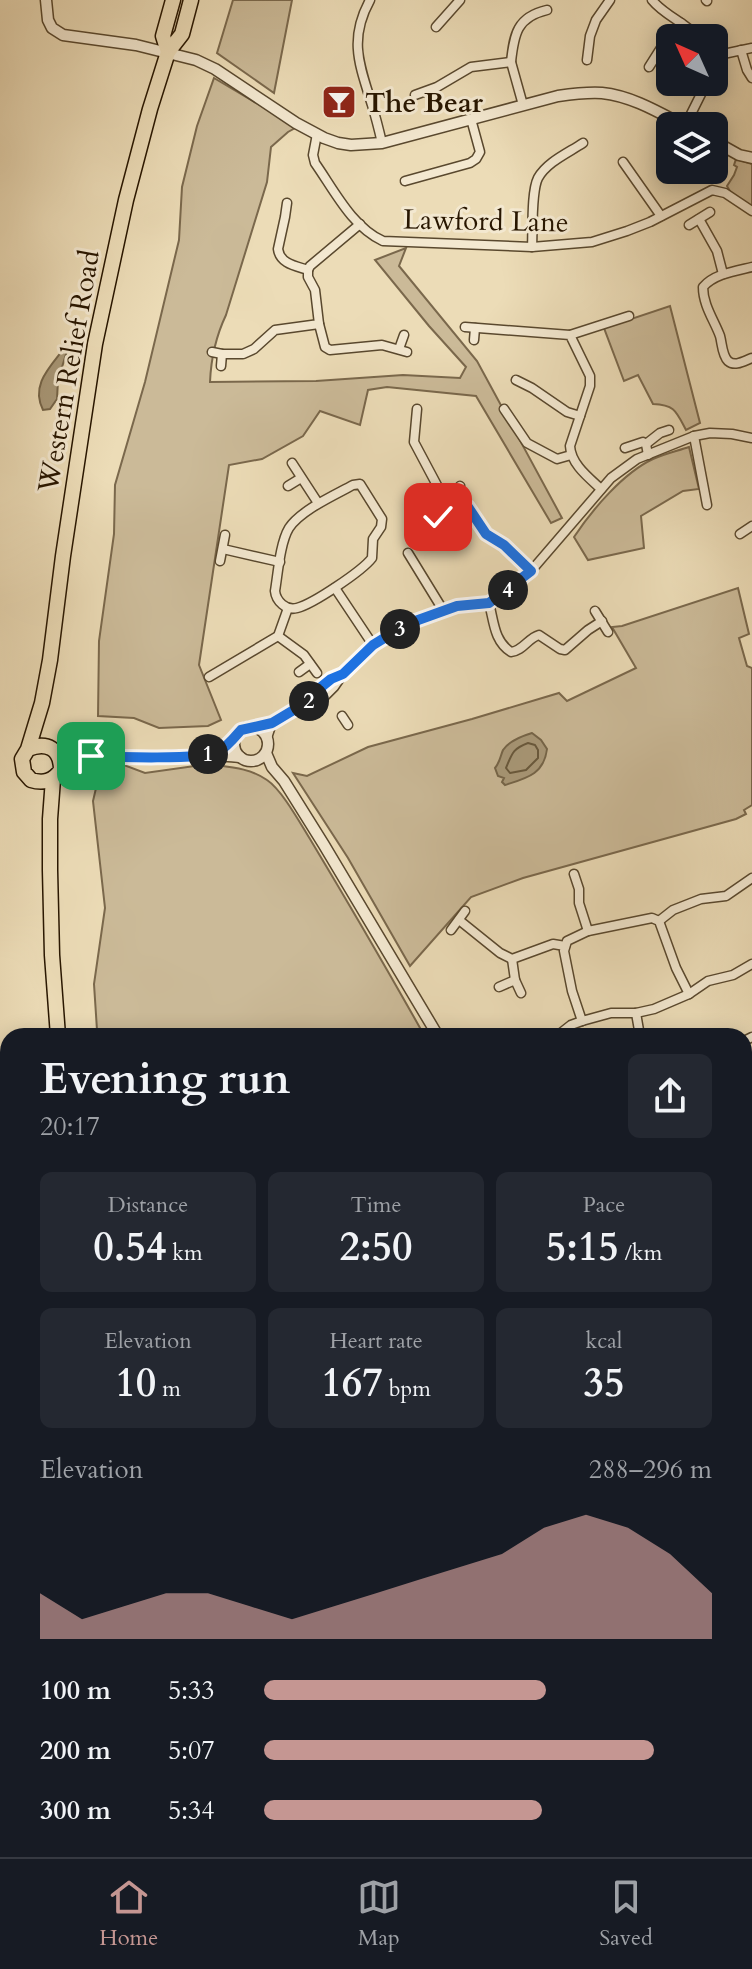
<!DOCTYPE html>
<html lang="en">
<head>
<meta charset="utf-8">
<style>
  body { margin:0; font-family:Cardo,serif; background:#242831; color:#f1f3f6; height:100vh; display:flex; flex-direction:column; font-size:30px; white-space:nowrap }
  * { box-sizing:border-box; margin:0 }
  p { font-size:26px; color:#9ea1a6 }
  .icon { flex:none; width:44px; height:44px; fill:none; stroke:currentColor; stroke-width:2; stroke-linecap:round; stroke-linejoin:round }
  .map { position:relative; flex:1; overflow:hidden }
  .side { position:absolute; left:0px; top:1028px; width:752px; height:830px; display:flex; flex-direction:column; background:#171b24; border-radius:24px 24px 0 0; box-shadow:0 4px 20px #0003 }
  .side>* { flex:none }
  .needle { width:52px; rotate:315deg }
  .fabs { position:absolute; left:656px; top:24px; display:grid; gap:16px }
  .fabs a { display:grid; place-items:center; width:72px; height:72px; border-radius:12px; background:#171b24; box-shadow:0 4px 20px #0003; font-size:40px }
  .pin { position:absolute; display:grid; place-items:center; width:68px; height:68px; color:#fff; margin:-34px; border-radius:16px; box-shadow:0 4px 12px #0006 }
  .km { position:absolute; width:40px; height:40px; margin:-20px; border-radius:50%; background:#222; color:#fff; font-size:22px; line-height:40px; text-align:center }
  .round { display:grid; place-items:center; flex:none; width:84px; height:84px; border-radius:12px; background:#242831 }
  .summary { display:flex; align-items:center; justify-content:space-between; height:136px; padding:0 40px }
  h1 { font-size:44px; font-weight:800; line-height:60px }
  .metrics { display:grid; grid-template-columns:repeat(3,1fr); gap:12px; height:136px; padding:8px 40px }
  .metrics div { display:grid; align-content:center; border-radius:12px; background:#242831; text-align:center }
  .metrics b { font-size:40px; font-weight:800 }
  .metrics small { font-size:22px; font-weight:400 }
  .metrics p { font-size:22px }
  .chart { height:224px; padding:16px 40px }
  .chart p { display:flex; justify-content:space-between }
  .chart svg { width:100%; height:144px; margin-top:8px; fill:#c59692; opacity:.7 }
  ul { padding:0 40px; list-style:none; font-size:26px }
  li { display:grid; grid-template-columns:128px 96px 1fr; align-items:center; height:60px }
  li i { height:20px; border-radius:10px; background:#c59692 }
  .menu { display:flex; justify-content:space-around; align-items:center; height:112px; border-top:2px solid #363941; background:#171b24; font-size:22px; color:#9ea1a6 }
  .menu a { display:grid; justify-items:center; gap:4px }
  .menu .current { color:#c59692 }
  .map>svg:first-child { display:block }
</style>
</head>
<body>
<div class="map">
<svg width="752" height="1857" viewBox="0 0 752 1857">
  <rect width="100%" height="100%" fill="#ecdcb7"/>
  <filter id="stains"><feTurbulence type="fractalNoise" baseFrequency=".0025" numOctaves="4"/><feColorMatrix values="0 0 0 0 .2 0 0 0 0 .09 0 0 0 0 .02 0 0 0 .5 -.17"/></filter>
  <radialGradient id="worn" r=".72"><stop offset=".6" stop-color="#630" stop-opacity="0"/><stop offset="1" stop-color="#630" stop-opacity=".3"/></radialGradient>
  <!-- green -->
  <g fill="#cbba98" stroke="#7a684c" stroke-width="2">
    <polygon points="233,0 292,0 274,93 217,53"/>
    <path d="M214,78l83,49 -9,5 -17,15 -4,35 -41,133c-10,21 -15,44 -16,67l106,-1 87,-6 57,3 6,-11 -37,-41 -54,-66 31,-12 -7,18 78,95 85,157 -11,5 -75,-127 -89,-9 -19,3 -8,35 -40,-14 -17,25 -41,23 -33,6 -30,200 22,55 -13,6 -49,2 -25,-10 -36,-2 1,-75 15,-107 1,-49 30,-103 34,-142 3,-53 15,-61z"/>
    <polygon points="736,159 752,164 752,207 731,193 727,186 734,175 737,167 734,165"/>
    <path d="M670,306l30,117 -14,7c-10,-19 -11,-25 -33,-26l-15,-29 -14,6 -20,-53z"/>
    <path d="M689,447l10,42 -16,2 -42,25 3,32 -56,12 -14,-23c18,-27 49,-64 79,-78 11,-5 24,-8 36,-12z"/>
    <polygon points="738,588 749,634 739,638 747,666 752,668 752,805 744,810 746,814 736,819 523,878 471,897 410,966 348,858 293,773 307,776 368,747 472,719 559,693 567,701 636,668 612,627 622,626"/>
    <path d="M209,764c21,3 41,4 58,16 15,10 33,43 43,59 39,65 77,130 114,196l-325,1 -2,-6 -3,-46 11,-76 -12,-107 7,-30 24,-6 21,8z"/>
    <polygon points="752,1517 752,1584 744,1590 744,1522"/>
    <polygon points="752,1831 752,1857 731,1857 727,1851 744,1850 744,1837"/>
    <polygon points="436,1850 480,1850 484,1857 441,1857"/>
    <polygon points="660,1850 709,1850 715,1857 652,1857"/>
  </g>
  <!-- water -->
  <g fill="#a99979" stroke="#756549" stroke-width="2">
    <path d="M62,351h5l-9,29 -1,19 -7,10 -7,1c-12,-24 5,-41 19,-59z"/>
    <path d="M532,733l9,7 6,9c-3,25 -20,29 -42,36l-3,-3 2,-4 -6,-2 -3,-8c5,-6 5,-11 8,-18 6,-9 19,-14 29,-17z"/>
  </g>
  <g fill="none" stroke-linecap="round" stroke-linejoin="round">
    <!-- shore -->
    <path stroke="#68583c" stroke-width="2" d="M528,743l7,2 3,5v8l-12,12 -16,3 -4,-5c6,-14 6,-19 22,-25z"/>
    <!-- stream -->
    <g stroke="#756549" stroke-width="2">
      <polyline points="0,1255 8,1279"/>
      <polyline points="214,1850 220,1857"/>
    </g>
    <!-- minor casing -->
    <g stroke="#59482e" stroke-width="11">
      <g id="minor">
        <path d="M370,0c-22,40 -10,66 2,105 4,13 7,25 10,38"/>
        <path d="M652,0c13,16 33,22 47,38"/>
        <polyline points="706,0 707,1"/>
        <polyline points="436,27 460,0"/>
        <polyline points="672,38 681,23"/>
        <polyline points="741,50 747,70 752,78"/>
        <polyline points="714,56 752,48"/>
        <polyline points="587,60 590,36 596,20 610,0"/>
        <path d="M511,62c3,-28 6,-45 36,-52"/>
        <polyline points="649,67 661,48 670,39"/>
        <polyline points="415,95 437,87 471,67 511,62 523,105"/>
        <polyline points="685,126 707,82"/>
        <path d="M317,134l-4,21 2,8c19,27 37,64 68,78l149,6 60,-5 35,-11 23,-9 62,-32 13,3 27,18"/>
        <polyline points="623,162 661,216"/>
        <polyline points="405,181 470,163 476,159 480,152 471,119"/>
        <polyline points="699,219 717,251 723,274"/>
        <polyline points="689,225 710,212"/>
        <path d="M532,247c1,-17 -1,-55 6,-69 9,-16 30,-25 45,-35"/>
        <path d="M752,267c-17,4 -38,7 -49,20 0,18 11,33 17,49 2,7 2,19 8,25 7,6 16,0 24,-3"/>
        <polyline points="308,270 310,266 360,224"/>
        <polyline points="319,324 325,347 330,350 382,345 407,352"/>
        <path d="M465,327l105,8 20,41v10l-20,60c1,18 18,31 31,43"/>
        <polyline points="570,335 629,316"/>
        <polyline points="474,340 475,328"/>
        <polyline points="399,349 404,335"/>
        <path d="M212,352l10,2h21l11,-5 21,-19 44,-6 -4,-34 -7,-13v-7c-12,-4 -28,-6 -30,-21l7,-32 2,-14"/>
        <polyline points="221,366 222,354"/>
        <polyline points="516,380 532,388 567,412 580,416"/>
        <polyline points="417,409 414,442 439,489 468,507 486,534 504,545 531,571"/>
        <polyline points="504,409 527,443 557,459 571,455"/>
        <polyline points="694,436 707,505"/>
        <polyline points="646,444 660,433 669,430"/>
        <polyline points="625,448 643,442 646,444 648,455"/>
        <polyline points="292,463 318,503"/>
        <path d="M360,484l22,35 -1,8 -8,12 -1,19c-10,13 -59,46 -75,50 -11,3 -21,-7 -22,-17 3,-18 5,-48 14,-63 12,-18 46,-33 64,-43z"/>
        <polyline points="288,486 301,478"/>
        <polyline points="438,517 452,506 460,486"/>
        <polyline points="740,534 752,526"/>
        <polyline points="223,549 280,562"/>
        <polyline points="408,553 443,610"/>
        <polyline points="220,561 225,535"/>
        <polyline points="335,588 373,645"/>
        <path d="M489,603c5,19 5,38 22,49 12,-1 17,-14 28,-17l21,14 5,1 23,-20 14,-9"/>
        <polyline points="595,611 608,632"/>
        <polyline points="278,636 304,655 317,673"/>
        <polyline points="299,672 310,664"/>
        <polyline points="209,677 278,636 288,608"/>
        <path d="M307,702c10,-12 20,-21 35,-28"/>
        <polyline points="342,716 348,725"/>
        <polyline points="256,728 272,723 307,702 324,697 334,687 343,674 373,645 407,624 443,610 474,604 489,603 498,598 531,571 611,478 637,459 694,436 710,433 732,434 752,438"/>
        <polyline points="267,738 272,723"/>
        <polyline points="574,874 579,889 579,903 588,931"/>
        <polyline points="459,920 500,953 512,959 553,944 565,946"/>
        <polyline points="659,921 673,910 701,899 726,896 752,878"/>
        <polyline points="451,930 465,911"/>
        <polyline points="512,959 515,980"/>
        <polyline points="499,987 515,980 521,993"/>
        <polyline points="636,1013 640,1036"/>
        <polyline points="582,1021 572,991 564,951 567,941 588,931 652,918 659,921 676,968 689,994"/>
        <polyline points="557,1036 571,1025 582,1021 611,1013 636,1013 654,1009 689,994 708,981 733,975 752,964"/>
        <polyline points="744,1041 752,1037"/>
        <polyline points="744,1199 752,1190"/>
        <polyline points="744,1444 752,1433"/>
        <polyline points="744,1633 752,1629"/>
        <polyline points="744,1677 752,1693"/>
        <polyline points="744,1774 752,1774"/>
        <polyline points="590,1850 590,1857"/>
        <polyline points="715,1850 721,1857"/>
      </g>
    </g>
    <!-- tertiary casing -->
    <g stroke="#59482e" stroke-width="13">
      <g id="tertiary">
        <path d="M46,0l2,20 4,8 11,7 73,10 60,15 19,9 81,54 28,15 14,5 13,2 31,-2 176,-47c14,-2 30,-4 44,-3 30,3 58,20 83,33"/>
        <polyline points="714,141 739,155 752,158"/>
        <circle cx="251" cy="744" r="17"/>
        <path d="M56,751l6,-3c10,2 20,6 31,8 49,6 98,-5 147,1"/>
        <polyline points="266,753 272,767 284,781 324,845 438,1036"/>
        <polyline points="61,770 72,761 89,756"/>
        <polyline points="744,1318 752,1319"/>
      </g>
    </g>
    <!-- trunk casing -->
    <g stroke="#281600" stroke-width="17">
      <g id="trunk">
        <polyline points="168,52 163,36 173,0"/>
        <path d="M28,749c19,-8 33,0 33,21 -8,11 -17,14 -30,10l-7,-8 -2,-13 6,-10 14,-46 8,-43 13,-104 32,-212 31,-144 24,-91 18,-57 14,-18 9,-34"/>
        <polyline points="53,779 50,819 50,870 52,955 58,1036"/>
        <polyline points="378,1850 382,1857"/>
      </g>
    </g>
    <!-- minor -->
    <use href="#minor" stroke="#f3e8d0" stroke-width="8"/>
    <!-- tertiary -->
    <use href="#tertiary" stroke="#f3e8d0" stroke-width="10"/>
    <!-- trunk -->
    <use href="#trunk" stroke="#ecdcb7" stroke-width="14"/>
  </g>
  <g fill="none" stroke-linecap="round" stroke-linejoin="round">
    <!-- route casing -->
    <g stroke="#fff" stroke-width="16">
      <path id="route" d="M91,756c22,1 112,4 127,-4 10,-6 16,-14 23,-22l31,-7 35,-21 8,-10 16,-13 12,-5 30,-29 34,-21 50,-18 32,-3 42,-32 -27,-26 -18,-11 -18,-27 -14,-8 -5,11 -11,7"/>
    </g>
    <!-- route -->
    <use href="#route" stroke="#1a73e8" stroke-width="10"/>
  </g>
  <!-- icons -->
  <defs>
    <g id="bar-square" transform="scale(1.8)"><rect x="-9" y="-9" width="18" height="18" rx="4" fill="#8f2418" stroke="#f3e8d0"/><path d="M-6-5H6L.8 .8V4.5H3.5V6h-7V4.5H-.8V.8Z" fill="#fff"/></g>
  </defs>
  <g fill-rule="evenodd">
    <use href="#bar-square" x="339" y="102"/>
  </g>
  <g text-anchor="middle" stroke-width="6" stroke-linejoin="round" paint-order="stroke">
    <!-- poi labels -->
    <g font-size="28" font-weight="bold" fill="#281600" stroke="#f3e8d0" text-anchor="start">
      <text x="365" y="112">The Bear</text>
    </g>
    <!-- street labels -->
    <g font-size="28" fill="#281600" stroke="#f3e8d0">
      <text transform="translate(486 220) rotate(1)" y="10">Lawford Lane</text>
      <text transform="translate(68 371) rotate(-80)" y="10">Western Relief Road</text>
    </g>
  </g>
  <rect width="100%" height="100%" filter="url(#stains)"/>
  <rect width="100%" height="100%" fill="url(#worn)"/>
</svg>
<div class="fabs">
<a><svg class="needle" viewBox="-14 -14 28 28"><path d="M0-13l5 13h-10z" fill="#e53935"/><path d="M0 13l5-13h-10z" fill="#9ea1a6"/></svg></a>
<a><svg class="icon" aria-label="layers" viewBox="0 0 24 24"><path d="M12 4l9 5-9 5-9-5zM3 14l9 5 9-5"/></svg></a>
</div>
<div class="pin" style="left:91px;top:756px;background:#1e9e55"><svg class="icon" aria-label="arrive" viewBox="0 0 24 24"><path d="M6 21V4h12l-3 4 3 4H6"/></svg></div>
<div class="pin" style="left:438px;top:517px;background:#d93025"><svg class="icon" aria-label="check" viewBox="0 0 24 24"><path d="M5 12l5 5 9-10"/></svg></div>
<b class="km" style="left:208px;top:754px">1</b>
<b class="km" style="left:309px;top:701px">2</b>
<b class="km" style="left:400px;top:629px">3</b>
<b class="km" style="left:508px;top:590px">4</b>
<section class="side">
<div class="summary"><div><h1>Evening run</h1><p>20:17</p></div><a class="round"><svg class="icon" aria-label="share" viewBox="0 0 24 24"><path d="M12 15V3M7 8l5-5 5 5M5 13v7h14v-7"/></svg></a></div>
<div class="metrics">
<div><p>Distance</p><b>0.54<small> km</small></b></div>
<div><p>Time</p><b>2:50</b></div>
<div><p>Pace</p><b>5:15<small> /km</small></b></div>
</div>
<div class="metrics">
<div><p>Elevation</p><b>10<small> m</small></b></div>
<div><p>Heart rate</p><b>167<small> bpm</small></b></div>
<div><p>kcal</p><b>35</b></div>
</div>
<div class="chart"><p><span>Elevation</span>288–296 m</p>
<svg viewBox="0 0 160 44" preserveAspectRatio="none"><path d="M0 44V30L10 38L20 34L30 30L40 30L50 34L60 38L70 34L80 30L90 26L100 22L110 18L120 10L130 6L140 10L150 18L160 30V44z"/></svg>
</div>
<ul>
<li><b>100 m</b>5:33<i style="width:63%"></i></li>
<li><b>200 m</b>5:07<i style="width:87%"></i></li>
<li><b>300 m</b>5:34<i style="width:62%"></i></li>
</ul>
</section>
</div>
<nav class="menu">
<a class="current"><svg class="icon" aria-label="home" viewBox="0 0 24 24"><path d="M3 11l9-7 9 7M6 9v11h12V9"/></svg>Home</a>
<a><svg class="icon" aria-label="map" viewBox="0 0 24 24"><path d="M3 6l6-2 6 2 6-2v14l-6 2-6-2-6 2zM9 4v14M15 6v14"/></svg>Map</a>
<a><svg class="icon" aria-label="saved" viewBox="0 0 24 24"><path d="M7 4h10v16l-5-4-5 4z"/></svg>Saved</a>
</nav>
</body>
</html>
